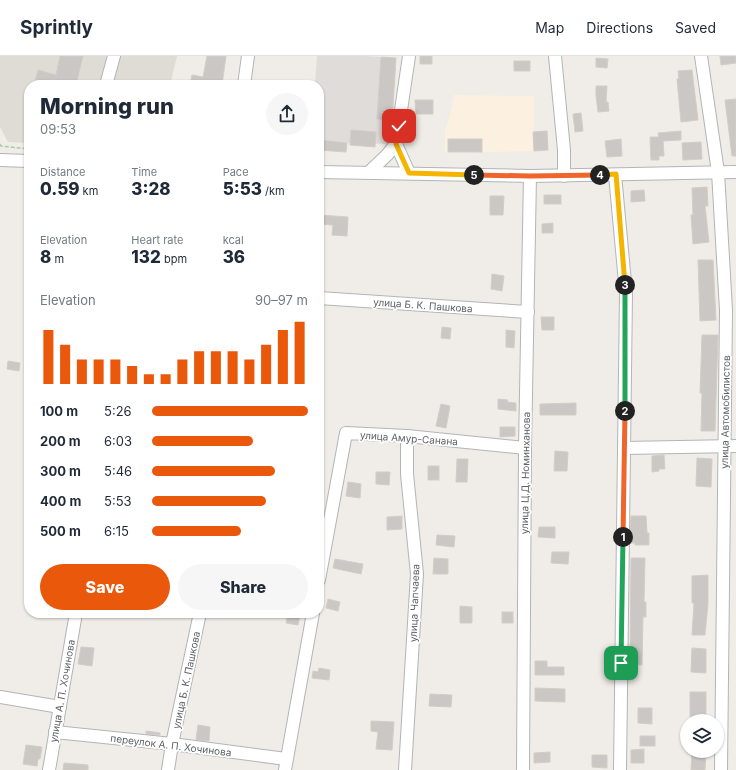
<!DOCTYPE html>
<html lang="en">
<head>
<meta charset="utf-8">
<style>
  body { margin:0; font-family:Inter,sans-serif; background:#f6f6f7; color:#1f2937; height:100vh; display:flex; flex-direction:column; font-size:15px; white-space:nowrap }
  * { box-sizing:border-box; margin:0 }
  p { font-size:13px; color:#747a83 }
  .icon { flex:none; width:22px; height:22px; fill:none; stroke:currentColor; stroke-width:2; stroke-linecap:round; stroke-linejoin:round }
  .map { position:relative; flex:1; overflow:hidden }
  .side { position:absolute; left:24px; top:24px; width:300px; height:538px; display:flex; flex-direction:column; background:#fff; border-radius:16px; box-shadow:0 1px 3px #0004 }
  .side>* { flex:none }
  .buttons { position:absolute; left:680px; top:658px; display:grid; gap:8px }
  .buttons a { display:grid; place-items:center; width:44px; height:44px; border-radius:50%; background:#fff; box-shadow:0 1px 3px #0004; font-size:20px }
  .pin { position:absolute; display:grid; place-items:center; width:34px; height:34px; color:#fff; margin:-17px; border-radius:8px; box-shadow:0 2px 6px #0006 }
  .km { position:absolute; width:20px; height:20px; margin:-10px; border-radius:50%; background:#222; color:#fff; font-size:11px; line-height:20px; text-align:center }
  .round { display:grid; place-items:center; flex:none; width:42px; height:42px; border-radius:21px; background:#f6f6f7 }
  .overview { display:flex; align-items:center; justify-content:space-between; height:68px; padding:0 16px }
  h1 { font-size:22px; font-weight:800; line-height:30px }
  .stats { display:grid; grid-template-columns:repeat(3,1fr); gap:6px; height:68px; padding:4px 16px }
  .stats div { display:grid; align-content:center }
  .stats b { font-size:17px; font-weight:800 }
  .stats small { font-size:11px; font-weight:400 }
  .stats p { font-size:11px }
  .chart { height:112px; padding:8px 16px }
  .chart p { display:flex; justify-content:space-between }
  .chart svg { width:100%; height:72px; margin-top:4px; stroke:#ea580c; stroke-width:6 }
  .primary-button { display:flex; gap:8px; margin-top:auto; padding:8px 16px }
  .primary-button a { flex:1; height:46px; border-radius:24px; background:#ea580c; color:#fff; font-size:16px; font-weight:800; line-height:46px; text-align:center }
  .primary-button a+a { background:#f6f6f7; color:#1f2937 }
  ul { padding:0 16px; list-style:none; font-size:13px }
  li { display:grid; grid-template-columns:64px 48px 1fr; align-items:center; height:30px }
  li i { height:10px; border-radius:5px; background:#ea580c }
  header { display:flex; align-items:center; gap:24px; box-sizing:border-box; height:56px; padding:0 20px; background:#fff; border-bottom:1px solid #e0e1e3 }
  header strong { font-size:19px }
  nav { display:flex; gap:22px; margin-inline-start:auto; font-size:14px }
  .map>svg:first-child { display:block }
</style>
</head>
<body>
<header>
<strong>Sprintly</strong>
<nav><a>Map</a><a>Directions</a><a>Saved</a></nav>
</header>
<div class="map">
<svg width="736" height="714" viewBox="0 0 736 714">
  <rect width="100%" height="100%" fill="#f0ece7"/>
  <!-- commercial -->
  <polygon fill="#fcf0e0" points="454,39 534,40 534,95 445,97 445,74 449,64"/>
  <!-- industrial -->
  <polygon fill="#dfdcd9" points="317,0 365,0 396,2 390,88 347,87 346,96 319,94 319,29 315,29"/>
  <!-- education -->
  <polygon fill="#dfdcd6" points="0,0 177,0 171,25 168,29 29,29 29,87 8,86 0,71"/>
  <!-- building -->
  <g fill="#cbc7c4" stroke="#d4cdc6">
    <polygon points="60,0 83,0 76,29 34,29 38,14 56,19"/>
    <polygon points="207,0 226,0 222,29 190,29 192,19 203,21"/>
    <rect x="420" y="0" width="12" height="8"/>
    <polygon points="720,0 736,0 736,7 721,9"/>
    <polygon points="381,1 396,2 392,65 377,63"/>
    <polygon points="596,2 608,3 607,12 596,11"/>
    <rect x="514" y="5" width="16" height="10"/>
    <polygon points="692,14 698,64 681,66 677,23 679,23 678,15"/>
    <polygon points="596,30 607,30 606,46 608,46 609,55 598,56 596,39"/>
    <polygon points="736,43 736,100 732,100 725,44"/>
    <polygon points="415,44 433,44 433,58 416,58"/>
    <polygon points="581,57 583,75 575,76 573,58"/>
    <polygon points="351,74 376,76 375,91 350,89"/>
    <polygon points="547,75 548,94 534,95 533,76"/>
    <polygon points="681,75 681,84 663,85 664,100 659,100 659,104 651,104 650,81 659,81 658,77"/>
    <rect x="448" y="83" width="34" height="13"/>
    <polygon points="621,83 622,100 607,101 605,85"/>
    <polygon points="319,84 347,87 346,96 319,94"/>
    <polygon points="701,86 702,103 683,104 682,87"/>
    <polygon points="707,131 708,150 705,150 709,186 693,188 691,159 693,159 692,132"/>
    <polygon points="644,134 645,145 631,146 631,135"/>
    <rect x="544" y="139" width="17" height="9"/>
    <polygon points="490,140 504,140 503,159 490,159"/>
    <polygon points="319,159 348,161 347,180 332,179 333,169 319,168"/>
    <polygon points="553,167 553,177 542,177 542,168"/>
    <polygon points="698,204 713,204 716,264 700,265"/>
    <polygon points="492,218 504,220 502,235 491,233"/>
    <polygon points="541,261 554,261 554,274 542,274"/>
    <polygon points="442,271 451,272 450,283 441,282"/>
    <polygon points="506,274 515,275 514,292 506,291"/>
    <polygon points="702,279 718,279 715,375 701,375 702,337 700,337"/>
    <polygon points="8,305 20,307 19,315 7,313"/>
    <polygon points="498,343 508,344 507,346 516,347 516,355 498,353"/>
    <polygon points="576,347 576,359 540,359 540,348"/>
    <polygon points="441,348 450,350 446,372 436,370"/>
    <polygon points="500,371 515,371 515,380 500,381"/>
    <polygon points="555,395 568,396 567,415 554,415"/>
    <polygon points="664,399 665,413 659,413 659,415 652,416 652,400"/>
    <polygon points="697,402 712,403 711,431 696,430"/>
    <polygon points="457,403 468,403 467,426 456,426"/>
    <rect x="428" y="410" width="11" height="14"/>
    <polygon points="376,416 390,416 389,429 376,428"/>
    <polygon points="348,426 361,428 360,442 346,440"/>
    <polygon points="402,460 402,473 387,474 387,461"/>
    <polygon points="631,460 646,460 647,477 649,477 649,489 635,489 635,487 630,487"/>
    <polygon points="539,471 555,471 555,482 538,481"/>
    <polygon points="437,479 455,480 454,491 436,489"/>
    <polygon points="552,496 569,496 568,508 551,507"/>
    <polygon points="434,502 448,503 448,518 433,518"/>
    <polygon points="631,502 645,502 644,546 646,546 646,561 643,561 642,609 630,608"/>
    <polygon points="335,503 363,508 361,518 333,512"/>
    <polygon points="708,519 708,547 705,579 692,579 694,547 692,547 692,520"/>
    <polygon points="328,543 340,546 338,555 326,552"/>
    <polygon points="460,550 472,551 472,567 460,567"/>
    <rect x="502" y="556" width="11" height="11"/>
    <polygon points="288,558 300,560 298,569 286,567"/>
    <polygon points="81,591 94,592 92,610 78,608"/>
    <polygon points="692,592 706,593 706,617 691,616"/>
    <polygon points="535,605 547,605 547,611 564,611 564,619 535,619"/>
    <polygon points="319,612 330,614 329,624 312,622 313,615 318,616"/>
    <polygon points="535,632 565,633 565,646 535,645"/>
    <rect x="690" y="636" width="16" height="25"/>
    <polygon points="430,638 452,639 451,651 429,650"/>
    <polygon points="638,652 652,652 652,668 638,667"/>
    <polygon points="371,665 394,666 392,694 376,693 378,676 371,675"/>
    <polygon points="198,669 210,671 209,685 196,684"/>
    <polygon points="146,675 160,677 160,679 146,678"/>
    <rect x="640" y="680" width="15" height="10"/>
    <polygon points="26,689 42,691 40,703 38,703 37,710 23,708"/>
    <polygon points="644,693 644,707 631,707 631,694"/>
    <polygon points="692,695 706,695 705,714 691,714"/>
    <polygon points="550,696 550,706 534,707 534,697"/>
    <polygon points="592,699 607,699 607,712 592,711"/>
    <polygon points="64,707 88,709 88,714 63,714"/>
  </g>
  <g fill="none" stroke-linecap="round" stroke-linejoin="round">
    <!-- minor casing -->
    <g stroke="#b2b5b8" stroke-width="14">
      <g id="minor">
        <polyline points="555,0 564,94 564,120"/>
        <polyline points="701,0 718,116 726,254 721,714"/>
        <polyline points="106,29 114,0"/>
        <polyline points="244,29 248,0"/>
        <polyline points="396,88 409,117"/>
        <polyline points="0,104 29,105"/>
        <polyline points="319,116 530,120 736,116"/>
        <polyline points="369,116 387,99 396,88 409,0"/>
        <polyline points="615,119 626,237 620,714"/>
        <polyline points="319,242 528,256"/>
        <polyline points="624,392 736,390"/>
        <polyline points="319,524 346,377 407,380 525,392"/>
        <polyline points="0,641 60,651"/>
        <polyline points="55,676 172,688 286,703"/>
        <polyline points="49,714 76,557"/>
        <polyline points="168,714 172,688 200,557"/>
        <polyline points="285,714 313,557"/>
        <polyline points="405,714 417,518 407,418 407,380"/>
        <polyline points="523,714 525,392 530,120"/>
      </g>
    </g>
    <!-- path -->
    <polyline stroke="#a4cda8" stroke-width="1.5" stroke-dasharray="4 2" stroke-linecap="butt" points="0,88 1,90 29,93"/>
    <!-- minor -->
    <use href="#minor" stroke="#fff" stroke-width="12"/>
  </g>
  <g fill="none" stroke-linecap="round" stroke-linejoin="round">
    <!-- split-1 casing -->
    <g stroke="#fff" stroke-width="8">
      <polyline id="split-1" points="621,607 623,481"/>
    </g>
    <!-- split-2 casing -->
    <g stroke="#fff" stroke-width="8">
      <polyline id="split-2" points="623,481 625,355"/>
    </g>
    <!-- split-3 casing -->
    <g stroke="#fff" stroke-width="8">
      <polyline id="split-3" points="625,355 625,229"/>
    </g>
    <!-- split-4 casing -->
    <g stroke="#fff" stroke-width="8">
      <polyline id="split-4" points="600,119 616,118 625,229"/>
    </g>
    <!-- split-5 casing -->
    <g stroke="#fff" stroke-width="8">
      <polyline id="split-5" points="474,119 530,120 600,119"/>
    </g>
    <!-- split-6 casing -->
    <g stroke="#fff" stroke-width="8">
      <polyline id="split-6" points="399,70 396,88 409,117 474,119"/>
    </g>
    <!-- split-1 -->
    <use href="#split-1" stroke="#22a559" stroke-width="5"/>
    <!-- split-2 -->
    <use href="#split-2" stroke="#f0652b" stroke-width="5"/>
    <!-- split-3 -->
    <use href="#split-3" stroke="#22a559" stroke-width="5"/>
    <!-- split-4 -->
    <use href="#split-4" stroke="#f5b400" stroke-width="5"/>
    <!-- split-5 -->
    <use href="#split-5" stroke="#f0652b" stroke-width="5"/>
    <!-- split-6 -->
    <use href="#split-6" stroke="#f5b400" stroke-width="5"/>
  </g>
  <g text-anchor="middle" stroke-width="3.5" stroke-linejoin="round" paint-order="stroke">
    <!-- street labels -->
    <g font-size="10" fill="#5f6366" stroke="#fff">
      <text transform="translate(423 249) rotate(4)" y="4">улица Б. К. Пашкова</text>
      <text transform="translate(725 356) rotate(-89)" y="4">улица Автомобилистов</text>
      <text transform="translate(409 382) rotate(4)" y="4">улица Амур-Санана</text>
      <text transform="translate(525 417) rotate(-89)" y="4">улица Ц.Д. Номинханова</text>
      <text transform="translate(414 547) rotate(-88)" y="4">улица Чапчаева</text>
      <text transform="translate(186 624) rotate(-78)" y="4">улица Б. К. Пашкова</text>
      <text transform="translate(62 635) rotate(-80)" y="4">улица А. П. Хочинова</text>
      <text transform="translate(171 689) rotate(7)" y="4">переулок А. П. Хочинова</text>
    </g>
  </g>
</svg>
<div class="buttons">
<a><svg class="icon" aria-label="layers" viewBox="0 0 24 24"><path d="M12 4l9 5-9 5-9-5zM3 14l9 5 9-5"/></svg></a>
</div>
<div class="pin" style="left:621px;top:607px;background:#1e9e55"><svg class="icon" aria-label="arrive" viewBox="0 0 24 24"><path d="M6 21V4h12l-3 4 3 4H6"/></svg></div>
<div class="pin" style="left:399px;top:70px;background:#d93025"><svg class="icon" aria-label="check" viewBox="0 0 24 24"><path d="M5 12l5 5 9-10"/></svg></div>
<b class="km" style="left:623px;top:481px">1</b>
<b class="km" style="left:625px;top:355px">2</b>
<b class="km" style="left:625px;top:229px">3</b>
<b class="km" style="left:600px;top:119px">4</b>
<b class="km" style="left:474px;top:119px">5</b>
<section class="side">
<div class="overview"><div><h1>Morning run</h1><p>09:53</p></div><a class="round"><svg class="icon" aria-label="share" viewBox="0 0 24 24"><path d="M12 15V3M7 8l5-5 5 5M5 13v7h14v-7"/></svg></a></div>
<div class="stats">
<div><p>Distance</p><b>0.59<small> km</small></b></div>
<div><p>Time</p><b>3:28</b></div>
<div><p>Pace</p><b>5:53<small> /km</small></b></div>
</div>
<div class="stats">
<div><p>Elevation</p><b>8<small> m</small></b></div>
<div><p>Heart rate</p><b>132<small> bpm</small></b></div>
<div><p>kcal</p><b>36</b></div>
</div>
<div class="chart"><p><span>Elevation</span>90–97 m</p>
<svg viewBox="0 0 160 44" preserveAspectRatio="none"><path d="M5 44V11M15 44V20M25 44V29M35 44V29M45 44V29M55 44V33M65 44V38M75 44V38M85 44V29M95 44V24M105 44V24M115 44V24M125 44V29M135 44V20M145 44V11M155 44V6"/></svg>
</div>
<ul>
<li><b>100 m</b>5:26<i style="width:100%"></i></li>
<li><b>200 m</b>6:03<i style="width:65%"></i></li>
<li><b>300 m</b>5:46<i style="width:79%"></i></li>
<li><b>400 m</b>5:53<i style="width:73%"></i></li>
<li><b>500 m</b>6:15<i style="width:57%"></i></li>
</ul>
<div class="primary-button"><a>Save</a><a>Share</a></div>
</section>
</div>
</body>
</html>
